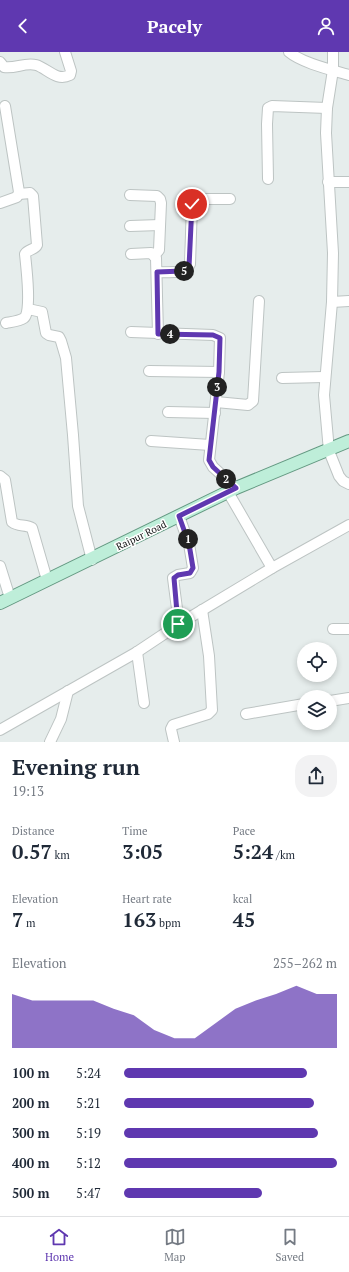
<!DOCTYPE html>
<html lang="en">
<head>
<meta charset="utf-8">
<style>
  body { margin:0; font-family:"PT Serif",serif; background:#f2f2f3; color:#1f2937; height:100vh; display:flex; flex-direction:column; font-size:15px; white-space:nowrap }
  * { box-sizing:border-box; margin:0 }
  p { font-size:13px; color:#747a83 }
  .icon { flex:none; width:22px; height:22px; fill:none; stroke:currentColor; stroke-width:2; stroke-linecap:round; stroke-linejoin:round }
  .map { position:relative; height:690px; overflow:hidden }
  .side { display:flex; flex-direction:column; background:#fff; flex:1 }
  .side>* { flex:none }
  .controls { position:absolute; left:297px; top:590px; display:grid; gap:8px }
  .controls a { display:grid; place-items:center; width:40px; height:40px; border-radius:50%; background:#fff; box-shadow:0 2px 6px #0003; font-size:20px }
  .pin { position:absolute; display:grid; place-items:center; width:34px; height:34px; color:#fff; margin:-17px; border:2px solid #fff; border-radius:50%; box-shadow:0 1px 4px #0007 }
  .km { position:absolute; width:20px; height:20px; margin:-10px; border-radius:50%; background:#222; color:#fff; font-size:11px; line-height:20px; text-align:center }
  .round { display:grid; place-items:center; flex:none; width:42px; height:42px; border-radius:16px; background:#f2f2f3 }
  .headline { display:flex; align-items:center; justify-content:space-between; height:68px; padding:0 12px }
  h1 { font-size:22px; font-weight:800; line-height:30px }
  .figures { display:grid; grid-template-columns:repeat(3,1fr); gap:6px; height:68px; padding:4px 12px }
  .figures div { display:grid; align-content:center }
  .figures b { font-size:20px; font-weight:800 }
  .figures small { font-size:11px; font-weight:400 }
  .figures p { font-size:11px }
  .chart { height:112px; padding:8px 12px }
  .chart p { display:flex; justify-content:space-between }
  .chart svg { width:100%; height:72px; margin-top:4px; fill:#5f38b0; opacity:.7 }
  ul { padding:0 12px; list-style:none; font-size:13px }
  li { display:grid; grid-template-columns:64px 48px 1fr; align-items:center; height:30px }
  li i { height:10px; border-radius:5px; background:#5f38b0 }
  header { display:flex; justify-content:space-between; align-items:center; height:52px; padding:0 12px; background:#5f38b0; color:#fff; font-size:18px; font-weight:800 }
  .menu { display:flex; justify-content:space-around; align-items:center; height:56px; border-top:1px solid #e0e1e3; background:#fff; font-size:11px; color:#747a83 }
  .menu a { display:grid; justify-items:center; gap:2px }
  .menu .on { color:#5f38b0 }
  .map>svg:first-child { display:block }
</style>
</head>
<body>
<header><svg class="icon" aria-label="back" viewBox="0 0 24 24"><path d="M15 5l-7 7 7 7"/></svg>Pacely<svg class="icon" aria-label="person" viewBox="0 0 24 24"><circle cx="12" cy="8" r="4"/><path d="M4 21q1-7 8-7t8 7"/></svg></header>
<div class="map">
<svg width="349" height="690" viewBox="0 0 349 690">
  <rect width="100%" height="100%" fill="#e6edec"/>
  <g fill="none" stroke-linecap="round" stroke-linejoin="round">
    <!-- minor casing -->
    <g stroke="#bdc4c3" stroke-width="12">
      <g id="minor">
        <path d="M289,0c13,11 43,18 60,23"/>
        <polyline points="333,0 333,18 327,56 326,81 333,201 332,250 324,343 329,399 339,424 343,429 349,432"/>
        <path d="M0,10l4,5c11,2 21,-5 32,-2 11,3 20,17 34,10l1,-4 -6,-19"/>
        <polyline points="268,127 267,72 268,56 272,54 327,56"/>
        <polyline points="328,130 349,130"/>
        <polyline points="130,143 157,144 160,147 161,151 159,198 154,204"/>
        <polyline points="0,151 17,145 19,140 5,54"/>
        <polyline points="130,174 160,173"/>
        <polyline points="131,202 151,201 156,206 158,282"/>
        <path d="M157,220c10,0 29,3 33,-8l2,-60 2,-2 7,-3h29"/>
        <polyline points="332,250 349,249"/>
        <polyline points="28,257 42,260 46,281 49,283 59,285 61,289 66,306 73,383 78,454 92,508"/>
        <path d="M6,271c5,-1 14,-2 18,-5 8,-5 2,-54 1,-64 3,-5 10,-4 12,-9l-4,-49 -3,-3 -11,1"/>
        <polyline points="131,280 213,283 220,286 219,320 209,408 213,415 236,436"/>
        <polyline points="149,319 219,320"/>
        <polyline points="282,326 324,325"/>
        <polyline points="216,350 248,353 253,349 259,249"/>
        <polyline points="168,360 215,361"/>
        <polyline points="151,389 210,393"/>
        <path d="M0,424l5,4 7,42c6,5 14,2 20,6l15,52"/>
        <polyline points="228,440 272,516"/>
        <polyline points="0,514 10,546"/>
        <polyline points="179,572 173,526 178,523 190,521 193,516 189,492 179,464"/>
        <polyline points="333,577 349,577"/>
        <polyline points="137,600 144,651"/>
        <polyline points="330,649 349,646"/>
        <polyline points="246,662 304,652"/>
        <polyline points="0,678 137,600 179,572 272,516 349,473"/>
        <polyline points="50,690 61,667 68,639"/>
        <polyline points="174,690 171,677 173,673 208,662 212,658 209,604 202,558"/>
      </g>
    </g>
    <!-- major casing -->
    <g stroke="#649982" stroke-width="14">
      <polyline id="major" points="0,551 236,436 349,389"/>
    </g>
    <!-- minor -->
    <use href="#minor" stroke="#fff" stroke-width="10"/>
    <!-- major -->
    <use href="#major" stroke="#beeed9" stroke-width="12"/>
  </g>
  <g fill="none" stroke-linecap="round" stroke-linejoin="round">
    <!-- route casing -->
    <g stroke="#fff" stroke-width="8">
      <polyline id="route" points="178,572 174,526 178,523 190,521 193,516 189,492 179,464 236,436 213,415 209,408 219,320 220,286 213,283 158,282 157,220 183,219 189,215 192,152"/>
    </g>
    <!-- route -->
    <use href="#route" stroke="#5f38b0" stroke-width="5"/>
  </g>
  <g text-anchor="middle" stroke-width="3" stroke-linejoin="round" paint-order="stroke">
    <!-- street labels -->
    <g font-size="10" fill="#101212" stroke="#fff">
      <text transform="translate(141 483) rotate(-26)" y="4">Raipur Road</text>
    </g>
  </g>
</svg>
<div class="controls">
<a><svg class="icon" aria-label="locate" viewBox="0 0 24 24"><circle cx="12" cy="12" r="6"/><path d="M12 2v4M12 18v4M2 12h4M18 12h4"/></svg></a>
<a><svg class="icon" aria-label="layers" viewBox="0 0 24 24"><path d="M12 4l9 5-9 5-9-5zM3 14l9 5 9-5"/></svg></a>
</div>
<div class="pin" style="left:178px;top:572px;background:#1e9e55"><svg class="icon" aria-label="arrive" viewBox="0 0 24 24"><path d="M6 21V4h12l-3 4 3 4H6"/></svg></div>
<div class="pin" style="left:192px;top:152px;background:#d93025"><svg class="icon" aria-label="check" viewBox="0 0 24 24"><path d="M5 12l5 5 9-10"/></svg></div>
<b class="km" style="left:188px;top:487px">1</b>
<b class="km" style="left:226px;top:427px">2</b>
<b class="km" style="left:217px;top:335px">3</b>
<b class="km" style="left:170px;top:282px">4</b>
<b class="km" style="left:184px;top:219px">5</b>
</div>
<section class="side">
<div class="headline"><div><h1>Evening run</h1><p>19:13</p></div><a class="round"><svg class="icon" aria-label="share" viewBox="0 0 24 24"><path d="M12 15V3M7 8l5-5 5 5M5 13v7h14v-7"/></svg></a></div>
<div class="figures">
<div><p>Distance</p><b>0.57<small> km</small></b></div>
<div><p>Time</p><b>3:05</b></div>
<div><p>Pace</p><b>5:24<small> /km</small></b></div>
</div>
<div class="figures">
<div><p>Elevation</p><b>7<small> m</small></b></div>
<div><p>Heart rate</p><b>163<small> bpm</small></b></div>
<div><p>kcal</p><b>45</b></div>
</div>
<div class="chart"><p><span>Elevation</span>255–262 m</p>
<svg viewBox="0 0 160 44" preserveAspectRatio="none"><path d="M0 44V11L10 15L20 15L30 15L40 15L50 20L60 24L70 33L80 38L90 38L100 29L110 20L120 15L130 11L140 6L150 11L160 11V44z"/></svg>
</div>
<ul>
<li><b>100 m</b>5:24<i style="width:86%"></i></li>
<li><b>200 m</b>5:21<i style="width:89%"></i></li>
<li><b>300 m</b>5:19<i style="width:91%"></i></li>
<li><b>400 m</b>5:12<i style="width:100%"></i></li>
<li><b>500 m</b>5:47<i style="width:65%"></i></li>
</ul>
</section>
<nav class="menu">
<a class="on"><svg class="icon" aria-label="home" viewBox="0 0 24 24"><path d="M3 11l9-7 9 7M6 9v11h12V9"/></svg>Home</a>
<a><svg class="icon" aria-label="map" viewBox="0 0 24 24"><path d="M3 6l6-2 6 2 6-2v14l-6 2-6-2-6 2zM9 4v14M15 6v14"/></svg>Map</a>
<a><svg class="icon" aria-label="saved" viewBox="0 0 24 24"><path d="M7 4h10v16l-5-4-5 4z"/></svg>Saved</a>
</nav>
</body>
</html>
